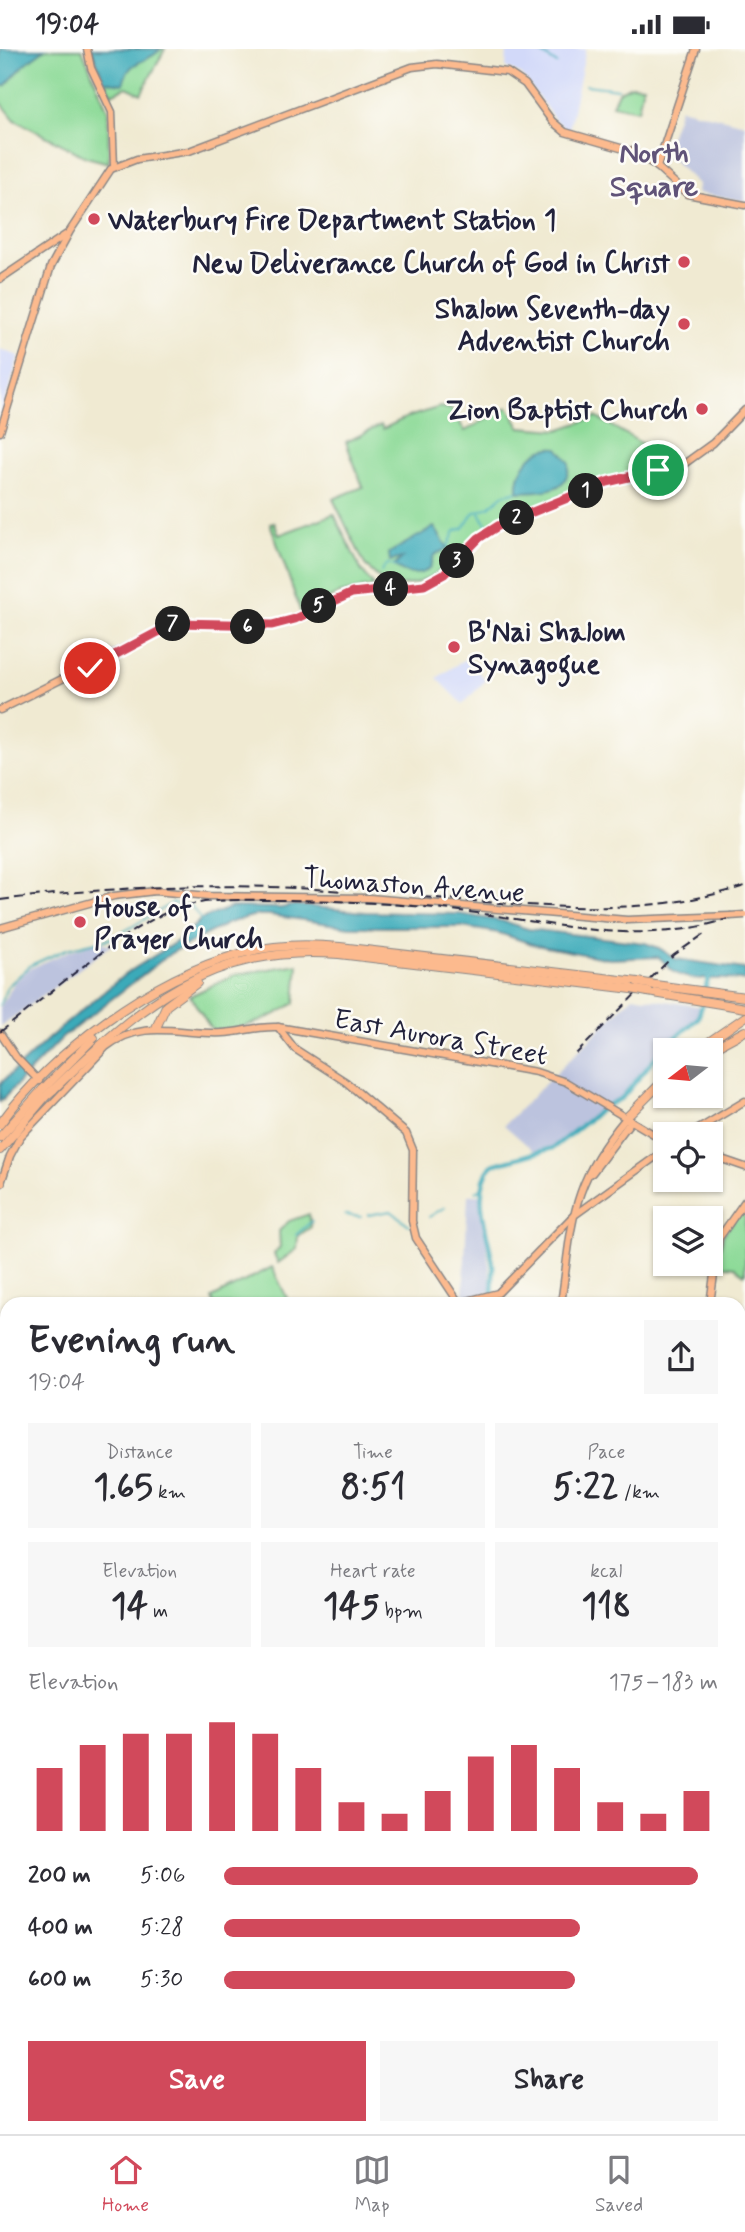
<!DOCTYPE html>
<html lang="en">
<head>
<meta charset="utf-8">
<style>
  body { margin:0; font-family:Mynerve,sans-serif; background:#f7f7f7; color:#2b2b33; height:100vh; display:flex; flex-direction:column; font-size:26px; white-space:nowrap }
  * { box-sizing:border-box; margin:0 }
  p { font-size:23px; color:#7c7c81 }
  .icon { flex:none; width:38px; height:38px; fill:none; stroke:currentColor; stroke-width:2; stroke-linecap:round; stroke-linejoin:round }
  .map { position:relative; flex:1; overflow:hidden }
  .drawer { position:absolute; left:0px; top:1248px; width:746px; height:838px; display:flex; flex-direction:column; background:#fff; border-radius:21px 21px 0 0; box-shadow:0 2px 5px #0004 }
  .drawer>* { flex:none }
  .needle { width:46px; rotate:254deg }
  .tools { position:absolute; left:653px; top:989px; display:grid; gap:14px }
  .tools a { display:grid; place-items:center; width:70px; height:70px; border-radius:0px; background:#fff; box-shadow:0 2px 5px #0004; font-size:35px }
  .pin { position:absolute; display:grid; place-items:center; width:60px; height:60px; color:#fff; margin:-30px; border:4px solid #fff; border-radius:50%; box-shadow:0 2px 7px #0007 }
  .km { position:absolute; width:35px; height:35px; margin:-18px; border-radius:50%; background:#222; color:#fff; font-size:19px; line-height:35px; text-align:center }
  .round { display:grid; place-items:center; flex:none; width:74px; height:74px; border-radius:0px; background:#f7f7f7 }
  .head { display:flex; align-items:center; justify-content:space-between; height:119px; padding:0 28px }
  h1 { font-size:38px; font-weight:700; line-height:52px }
  .stats { display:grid; grid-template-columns:repeat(3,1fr); gap:10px; height:119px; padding:7px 28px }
  .stats div { display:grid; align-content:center; border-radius:0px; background:#f7f7f7; text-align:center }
  .stats b { font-size:35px; font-weight:700 }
  .stats small { font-size:19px; font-weight:400 }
  .stats p { font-size:19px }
  .chart { height:196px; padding:14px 28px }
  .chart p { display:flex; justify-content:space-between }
  .chart svg { width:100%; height:126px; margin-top:7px; stroke:#d1495b; stroke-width:6 }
  .cta { display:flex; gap:14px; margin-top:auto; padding:14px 28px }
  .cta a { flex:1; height:80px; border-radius:0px; background:#d1495b; color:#fff; font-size:28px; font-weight:700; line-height:80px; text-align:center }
  .cta a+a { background:#f7f7f7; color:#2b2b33 }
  ul { padding:0 28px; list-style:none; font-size:23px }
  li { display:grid; grid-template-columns:112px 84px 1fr; align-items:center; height:52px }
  li i { height:18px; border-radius:9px; background:#d1495b }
  .status { display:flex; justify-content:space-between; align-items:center; height:49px; padding:0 35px; background:#fff; direction:ltr }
  .status svg { height:19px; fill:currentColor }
  .menu { display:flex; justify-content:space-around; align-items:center; height:98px; border-top:2px solid #e1e1e2; background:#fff; font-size:19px; color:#7c7c81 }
  .menu a { display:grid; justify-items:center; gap:4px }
  .menu .active { color:#d1495b }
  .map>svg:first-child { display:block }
</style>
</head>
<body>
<div class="status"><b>19:04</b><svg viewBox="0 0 49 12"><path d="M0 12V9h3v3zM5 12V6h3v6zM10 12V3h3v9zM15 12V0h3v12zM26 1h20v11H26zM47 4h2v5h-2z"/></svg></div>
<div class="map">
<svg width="745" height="2085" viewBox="0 0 745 2085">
  <rect width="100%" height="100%" fill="#fdfcf7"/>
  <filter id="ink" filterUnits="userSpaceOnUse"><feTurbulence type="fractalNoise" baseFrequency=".0143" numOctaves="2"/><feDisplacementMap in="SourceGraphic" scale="14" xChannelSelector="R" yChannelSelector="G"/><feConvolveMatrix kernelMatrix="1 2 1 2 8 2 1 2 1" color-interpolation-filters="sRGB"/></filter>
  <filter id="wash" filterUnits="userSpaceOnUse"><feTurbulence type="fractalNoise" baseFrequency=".00686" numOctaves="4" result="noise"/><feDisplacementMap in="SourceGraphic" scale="28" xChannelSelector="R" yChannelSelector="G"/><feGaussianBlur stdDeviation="1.57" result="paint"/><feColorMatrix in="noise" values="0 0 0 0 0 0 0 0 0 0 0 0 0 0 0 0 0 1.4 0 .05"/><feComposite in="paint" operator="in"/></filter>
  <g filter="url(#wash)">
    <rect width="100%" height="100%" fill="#f0ead2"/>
    <!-- built -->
    <g fill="#d2d9f9">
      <polygon points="507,0 586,0 569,81 556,72 522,26 506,19"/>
      <polygon points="0,300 19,307 0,370"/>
      <polygon points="465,610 486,631 463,655 437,629"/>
    </g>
    <!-- industrial -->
    <g fill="#bcc3de">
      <polygon points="680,59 745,75 745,152 697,144 698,135 672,110 663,108"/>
      <polygon points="99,893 112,896 0,978 0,959 14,934 29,920 69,902"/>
      <polygon points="633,947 703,958 698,969 659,1004 622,1049 606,1057 561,1094 535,1103 504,1076"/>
      <polygon points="481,1145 492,1243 463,1250 468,1146"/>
    </g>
    <!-- green -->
    <g fill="#8dda98" stroke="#587e6a" stroke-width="2">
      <polygon points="0,0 82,0 108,62 109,114 86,108 15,71 0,52"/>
      <polygon points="90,0 165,0 141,45 127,38 111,45"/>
      <polygon points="631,36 643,37 638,61 612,56 618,43"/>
      <path d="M440,358l11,2 14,22 43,-24 12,20 38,3 38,-13 52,30 21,18c-58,13 -115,32 -170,57 -44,21 -54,70 -113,63l-21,-20 -32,-66 30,-12 -17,-45 35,-17 2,4 22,-11z"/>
      <polygon points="334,465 361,521 374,537 336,546 301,564 270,474 274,473 279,486"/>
      <path d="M298,915l-3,39c-25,16 -52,28 -83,27l-22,-34 44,-21z"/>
      <polygon points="745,1157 745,1224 744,1226 735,1218 717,1216 723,1186"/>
      <polygon points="309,1165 311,1178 298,1187 297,1200 278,1214 274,1205 280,1198 279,1182 289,1172"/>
      <polygon points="272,1218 290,1255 214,1255 212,1249"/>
    </g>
    <!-- water -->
    <g fill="#3baab9" stroke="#2e667a" stroke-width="2">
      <polygon points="0,0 45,0 26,14 5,37 0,37"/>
      <path d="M92,0h69c-17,17 -31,8 -38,35l-19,-3z"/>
      <path d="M558,399l11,14c1,32 -28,29 -51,30 -2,-20 13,-47 40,-44z"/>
      <path d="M434,478l14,21 -14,7 -5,14c-12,8 -25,6 -35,-3l8,-8 -12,3 -1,-8z"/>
      <path d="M295,856l70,7 94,2 43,7 26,8 117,14 14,5 17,11 69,10v12c-23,-6 -50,4 -71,-9 -6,-4 -9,-11 -16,-15l-48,2 -75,-14 -36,-12 -37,-6h-112l-81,-12h-13l-28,8 -57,30 -62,48 -47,37 -62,64v-18l50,-47 74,-62 58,-37 19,-19 31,-12 49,1z"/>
    </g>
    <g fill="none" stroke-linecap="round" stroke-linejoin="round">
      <!-- stream -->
      <g stroke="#3baab9" stroke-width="2">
        <polyline points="535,0 557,15"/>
        <polyline points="586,36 618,40"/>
        <polyline points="480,463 488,479"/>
        <polyline points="448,497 455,482 464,479 473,464 489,458 503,446 517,442"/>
        <polyline points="381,523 387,515 395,517"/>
        <polyline points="0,956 7,938 31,916 67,900 113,889 172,854 191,857 202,872"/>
        <polyline points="476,1142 482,1139"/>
        <polyline points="345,1166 361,1168"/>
        <polyline points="368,1166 391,1162 409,1176"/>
        <polyline points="429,1168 445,1158"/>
        <polyline points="296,1186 312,1172"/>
        <polyline points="0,1775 7,1771"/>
        <polyline points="201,2079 209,2085"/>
        <polyline points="164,2085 169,2079"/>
      </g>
      <!-- river -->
      <g stroke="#3baab9" stroke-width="4.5">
        <polyline points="704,945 709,926"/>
        <path d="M493,1255c-2,-13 1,-26 0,-39 -4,-31 -23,-73 -1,-100l61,-17 53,-42 16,-8 37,-45 39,-35 5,-16"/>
      </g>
    </g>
  </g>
  <g filter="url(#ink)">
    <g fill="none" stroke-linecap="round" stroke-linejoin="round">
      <!-- major casing -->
      <g stroke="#898686" stroke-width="9">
        <g id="major">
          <polyline points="87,0 91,19 112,63 114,118"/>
          <polyline points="657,118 696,0"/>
          <polyline points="0,230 67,185"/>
          <polyline points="0,383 51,217 70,182 111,120 137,110 189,102 412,18 437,15 507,23 525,35 552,72 565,83 631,102 655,116 687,145 745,156"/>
          <polyline points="0,661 172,575 272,576 295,570 347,545 426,535 446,523 482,487 501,475 607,433 684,415 713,394 745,361"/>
          <polyline points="0,879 114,847 155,842 209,847 370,849 627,871 730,867"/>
          <polyline points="278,978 295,1000 346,1033 406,1084 413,1101 412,1172 416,1189 459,1254 498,1244 573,1167 665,1101"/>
          <polyline points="0,984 16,1008 39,1032"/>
          <polyline points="690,1085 745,1052"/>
          <polyline points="710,1106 745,1118"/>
          <polyline points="592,1124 631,1072"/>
          <path d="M1,1134l9,-27 10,-19 86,-90c37,-29 74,-12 117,-14 20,-1 32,-7 55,-6l258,45 30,10 99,59"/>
          <path d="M561,1255c12,-83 8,-118 65,-186"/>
          <polyline points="710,1255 719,1189 745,1152"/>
          <polyline points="738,1726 738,1741"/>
          <polyline points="0,1831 7,1829"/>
          <polyline points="0,2023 7,2022"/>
          <polyline points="152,2085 154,2079"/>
          <polyline points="347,2085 363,2082 384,2085"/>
          <polyline points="387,2085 394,2079"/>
          <polyline points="715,2085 716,2079"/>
        </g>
      </g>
      <!-- highway casing -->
      <g stroke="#898686" stroke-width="10">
        <g id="highway">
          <polyline points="655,936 745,948"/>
          <polyline points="648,943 745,959"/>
          <polyline points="156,979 166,957 197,934"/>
          <polyline points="697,1001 745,968"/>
          <polyline points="710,1001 745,982"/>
          <polyline points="48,1035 94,989"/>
          <path d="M53,1041c87,-85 157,-146 286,-136l293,35"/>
          <polyline points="626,1069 665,1030"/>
          <path d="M0,1075c53,-73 152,-146 239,-170 33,-10 68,-10 101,-7l298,35"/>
          <polyline points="0,1088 43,1040"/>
          <polyline points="0,1101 46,1047"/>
          <polyline points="0,1134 1,1134"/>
        </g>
      </g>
      <!-- major -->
      <use href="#major" stroke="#fcba8e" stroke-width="6"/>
      <!-- highway -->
      <use href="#highway" stroke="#fcba8e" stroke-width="8"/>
      <!-- rail -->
      <g stroke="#22223b" stroke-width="2" stroke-dasharray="10 5" stroke-linecap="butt">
        <path d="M422,848c112,8 214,23 323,-11"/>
        <path d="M0,851c115,-14 227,-18 342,-9"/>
        <path d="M0,983c48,-36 125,-106 178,-124 31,-10 68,-8 100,-8 64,0 127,4 191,12 91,12 187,39 276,0"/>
        <polyline points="576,1005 674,906 707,883"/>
      </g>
      <!-- major-bridge casing -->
      <g stroke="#898686" stroke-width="9" stroke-linecap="butt">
        <polyline id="major-bridge" points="730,867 745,866"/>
      </g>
      <!-- highway-bridge casing -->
      <g stroke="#898686" stroke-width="10" stroke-linecap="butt">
        <g id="highway-bridge">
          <polyline points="638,933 655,936"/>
          <polyline points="632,940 648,943"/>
          <polyline points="43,1040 48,1035"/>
          <polyline points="46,1047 53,1041"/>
        </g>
      </g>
      <!-- major-bridge -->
      <use href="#major-bridge" stroke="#fcba8e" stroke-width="6"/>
      <!-- highway-bridge -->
      <use href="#highway-bridge" stroke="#fcba8e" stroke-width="8"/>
    </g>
  </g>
  <g fill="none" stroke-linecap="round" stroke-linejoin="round" filter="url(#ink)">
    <!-- route casing -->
    <g stroke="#fff" stroke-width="14">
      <polyline id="route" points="90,619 175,574 272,576 295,570 352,544 424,536 444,525 479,489 498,477 607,433 658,421"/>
    </g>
    <!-- route -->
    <use href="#route" stroke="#d1495b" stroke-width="9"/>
  </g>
  <!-- markers -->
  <g fill="#d1495b" stroke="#fdfcf7" stroke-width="2.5">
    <circle cx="94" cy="170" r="7"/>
    <circle cx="684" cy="213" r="7"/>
    <circle cx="684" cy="275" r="7"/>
    <circle cx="702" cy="360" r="7"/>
    <circle cx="454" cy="598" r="7"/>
    <circle cx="80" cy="873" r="7"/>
  </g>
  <g text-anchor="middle" stroke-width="5" stroke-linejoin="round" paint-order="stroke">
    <!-- poi labels -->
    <g font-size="28" font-weight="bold" fill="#22223b" stroke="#fdfcf7" text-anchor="start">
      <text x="108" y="180">Waterbury Fire Department Station 1</text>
      <text x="670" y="223" text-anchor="end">New Deliverance Church of God in Christ</text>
      <text x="670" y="269" text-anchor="end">Shalom Seventh-day<tspan x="670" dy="32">Adventist Church</tspan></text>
      <text x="688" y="370" text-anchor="end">Zion Baptist Church</text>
      <text x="468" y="592">B'Nai Shalom<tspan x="468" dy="32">Synagogue</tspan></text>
      <text x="94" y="867">House of<tspan x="94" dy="32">Prayer Church</tspan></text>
    </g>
    <!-- street labels -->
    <g font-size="28" fill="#22223b" stroke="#fdfcf7">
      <text transform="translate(414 835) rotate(4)" y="10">Thomaston Avenue</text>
      <text transform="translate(441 987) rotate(10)" y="10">East Aurora Street</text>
    </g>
    <!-- neighbourhood labels -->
    <g font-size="30" font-weight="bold" fill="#605378" stroke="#fdfcf7">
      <text x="654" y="113">North<tspan x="654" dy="34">Square</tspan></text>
    </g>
  </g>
</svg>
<div class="tools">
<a><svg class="needle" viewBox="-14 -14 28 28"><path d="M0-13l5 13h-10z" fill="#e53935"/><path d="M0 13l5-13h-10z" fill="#7c7c81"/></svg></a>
<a><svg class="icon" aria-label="locate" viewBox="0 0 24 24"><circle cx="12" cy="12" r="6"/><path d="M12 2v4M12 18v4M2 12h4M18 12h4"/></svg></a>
<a><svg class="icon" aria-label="layers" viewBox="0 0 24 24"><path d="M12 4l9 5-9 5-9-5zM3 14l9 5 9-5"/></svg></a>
</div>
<div class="pin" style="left:658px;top:421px;background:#1e9e55"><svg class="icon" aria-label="arrive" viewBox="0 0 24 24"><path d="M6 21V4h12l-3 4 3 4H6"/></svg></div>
<div class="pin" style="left:90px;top:619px;background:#d93025"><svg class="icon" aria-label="check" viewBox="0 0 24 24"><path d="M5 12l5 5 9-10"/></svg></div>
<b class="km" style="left:586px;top:442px">1</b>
<b class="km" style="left:517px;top:469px">2</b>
<b class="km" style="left:457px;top:512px">3</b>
<b class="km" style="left:391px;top:540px">4</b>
<b class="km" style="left:319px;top:557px">5</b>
<b class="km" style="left:248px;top:578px">6</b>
<b class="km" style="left:173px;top:575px">7</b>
<section class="drawer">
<div class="head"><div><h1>Evening run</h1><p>19:04</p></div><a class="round"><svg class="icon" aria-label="share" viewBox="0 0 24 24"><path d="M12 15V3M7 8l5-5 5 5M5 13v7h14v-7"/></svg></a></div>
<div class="stats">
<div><p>Distance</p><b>1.65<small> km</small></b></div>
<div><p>Time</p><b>8:51</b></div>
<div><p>Pace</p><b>5:22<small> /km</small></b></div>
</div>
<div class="stats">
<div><p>Elevation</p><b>14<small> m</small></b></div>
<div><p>Heart rate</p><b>145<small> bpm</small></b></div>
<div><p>kcal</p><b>118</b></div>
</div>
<div class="chart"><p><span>Elevation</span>175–183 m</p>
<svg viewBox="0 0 160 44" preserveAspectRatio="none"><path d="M5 44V22M15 44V14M25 44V10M35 44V10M45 44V6M55 44V10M65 44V22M75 44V34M85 44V38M95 44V30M105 44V18M115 44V14M125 44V22M135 44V34M145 44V38M155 44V30"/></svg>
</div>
<ul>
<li><b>200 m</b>5:06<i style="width:96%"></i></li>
<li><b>400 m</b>5:28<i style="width:72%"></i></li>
<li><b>600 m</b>5:30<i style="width:71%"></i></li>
</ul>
<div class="cta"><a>Save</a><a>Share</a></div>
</section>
</div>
<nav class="menu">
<a class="active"><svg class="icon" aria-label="home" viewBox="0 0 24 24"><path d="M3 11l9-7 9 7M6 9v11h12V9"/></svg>Home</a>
<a><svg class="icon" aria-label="map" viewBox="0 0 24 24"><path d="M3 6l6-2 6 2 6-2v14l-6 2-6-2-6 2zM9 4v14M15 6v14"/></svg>Map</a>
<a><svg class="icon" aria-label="saved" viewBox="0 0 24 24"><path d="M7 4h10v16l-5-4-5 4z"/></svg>Saved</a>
</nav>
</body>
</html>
